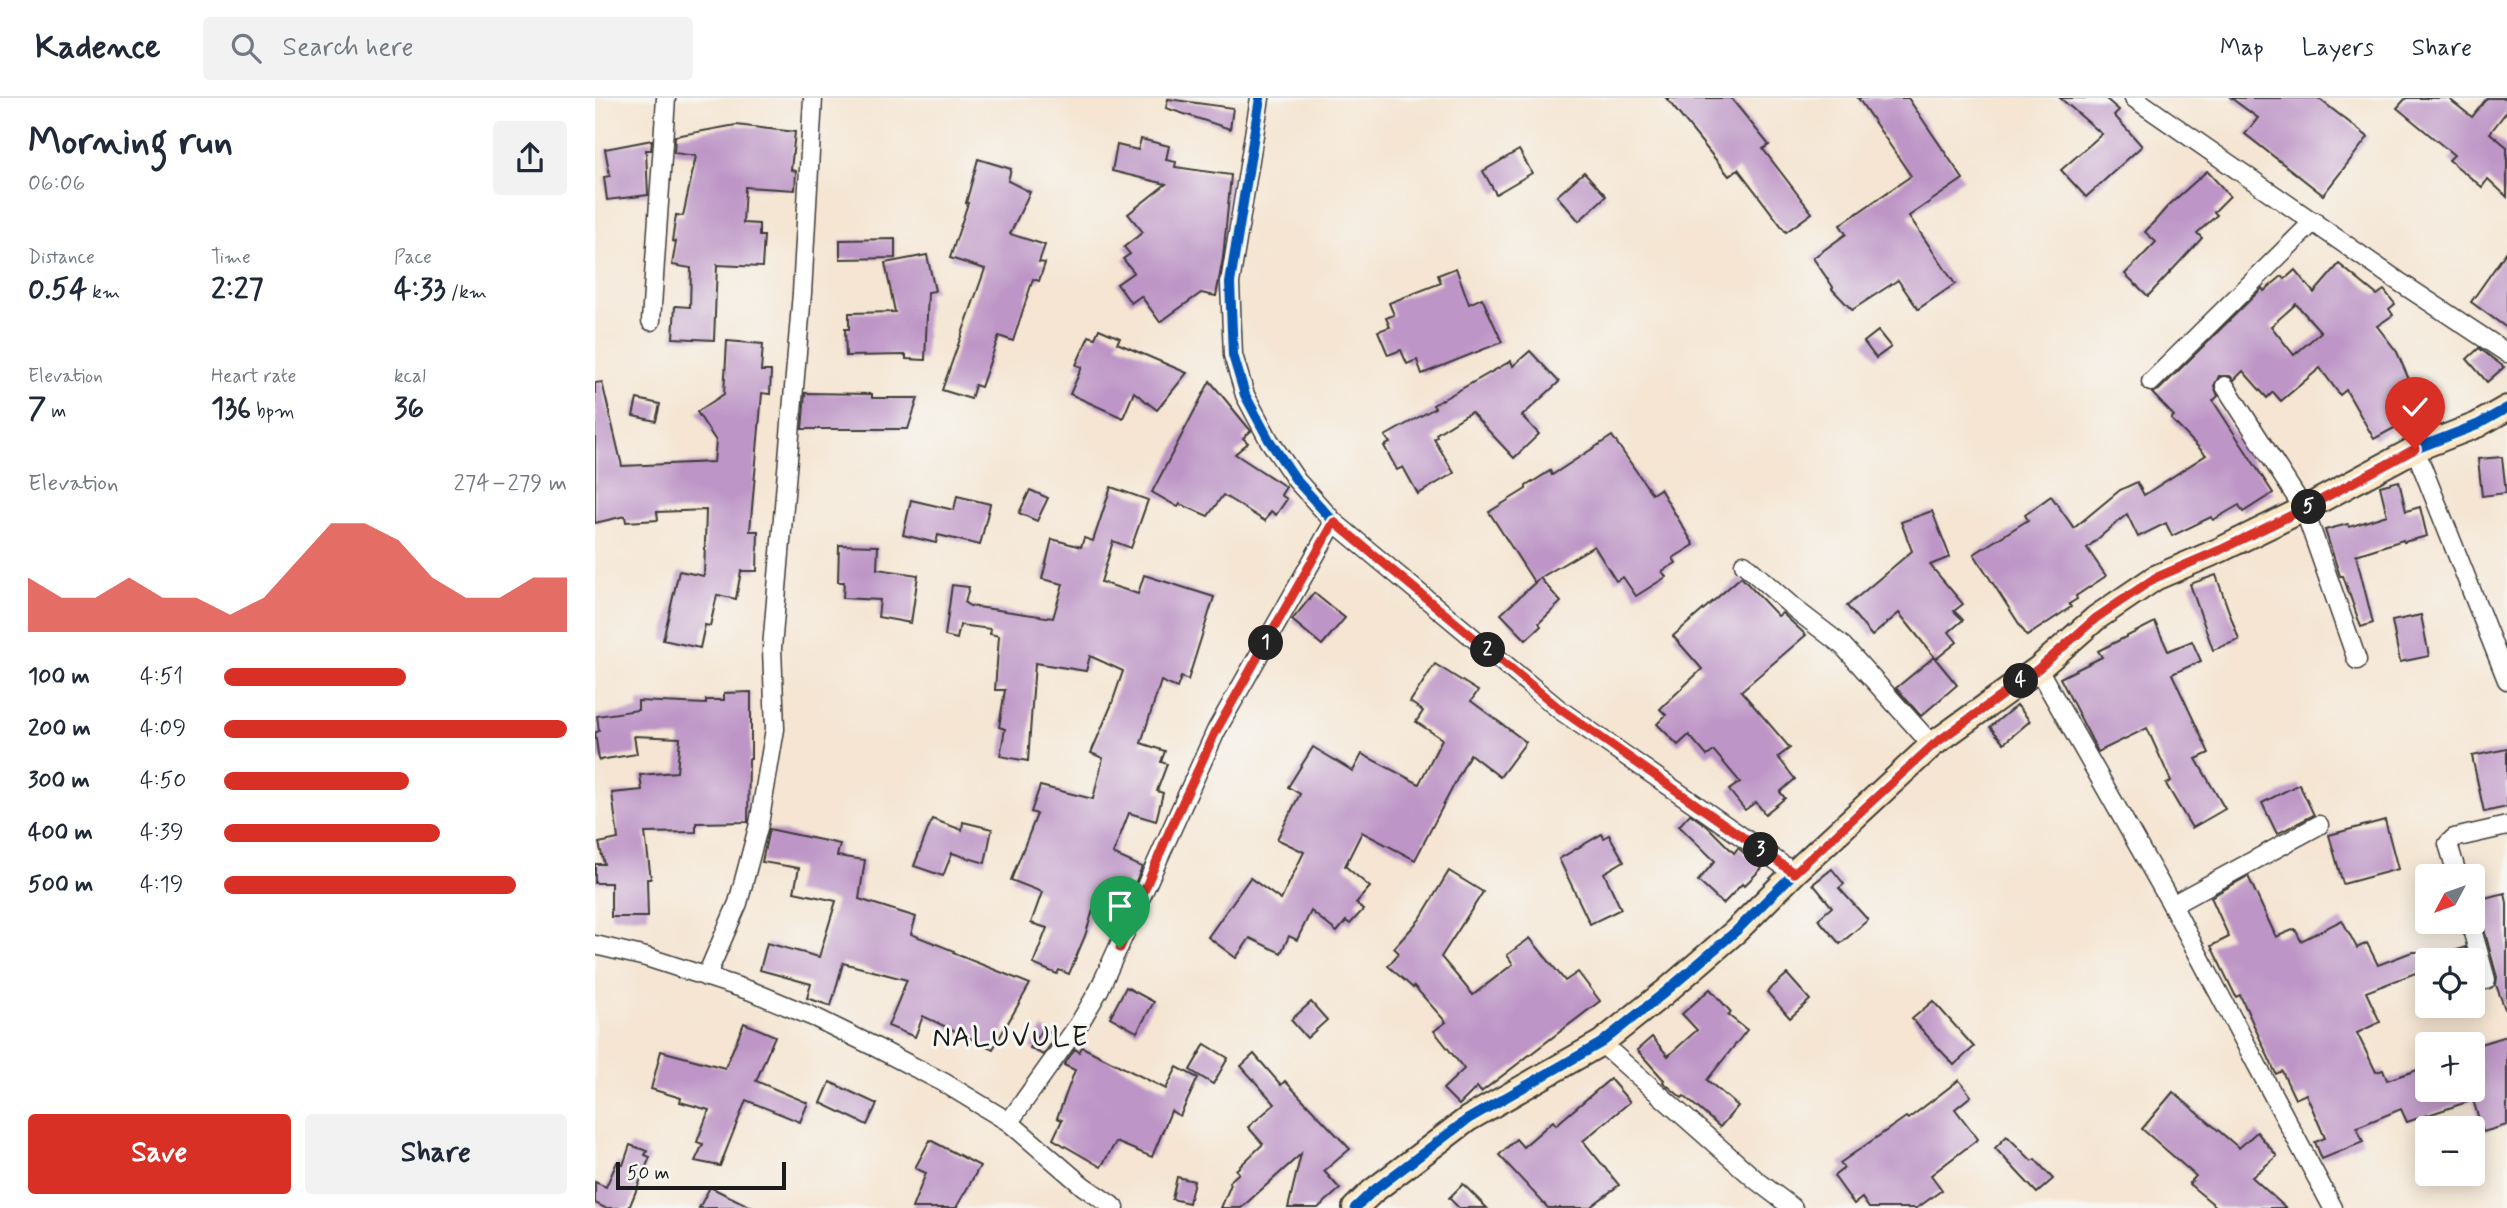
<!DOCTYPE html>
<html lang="en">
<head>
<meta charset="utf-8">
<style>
  body { margin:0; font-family:Mynerve,sans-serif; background:#f2f2f3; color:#1f2937; height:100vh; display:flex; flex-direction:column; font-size:26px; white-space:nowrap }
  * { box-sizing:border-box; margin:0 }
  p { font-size:23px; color:#747a83 }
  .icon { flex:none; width:38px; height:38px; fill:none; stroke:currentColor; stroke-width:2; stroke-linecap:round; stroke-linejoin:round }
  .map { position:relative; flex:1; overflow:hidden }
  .panel { display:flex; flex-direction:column; background:#fff; width:595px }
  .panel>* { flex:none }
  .needle { width:46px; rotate:229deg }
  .tools { position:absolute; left:1820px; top:766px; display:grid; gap:14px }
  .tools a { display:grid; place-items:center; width:70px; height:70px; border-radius:7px; background:#fff; box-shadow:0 4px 18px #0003; font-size:35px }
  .scale { position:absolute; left:21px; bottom:18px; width:170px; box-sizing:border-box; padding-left:7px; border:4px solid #1c1c1c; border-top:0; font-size:19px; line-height:24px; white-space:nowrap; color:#1c1c1c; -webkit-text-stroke:5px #f6f6f2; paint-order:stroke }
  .pin { position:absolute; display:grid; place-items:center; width:60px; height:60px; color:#fff; margin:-72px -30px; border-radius:50% 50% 50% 0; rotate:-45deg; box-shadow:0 0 7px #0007 }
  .pin .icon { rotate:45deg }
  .km { position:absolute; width:35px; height:35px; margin:-18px; border-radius:50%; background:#222; color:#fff; font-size:19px; line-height:35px; text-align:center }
  .round { display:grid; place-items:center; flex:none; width:74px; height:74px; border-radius:7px; background:#f2f2f3 }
  .headline { display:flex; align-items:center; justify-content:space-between; height:119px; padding:0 28px }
  h1 { font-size:38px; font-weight:800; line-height:52px }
  .metrics { display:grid; grid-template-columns:repeat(3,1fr); gap:10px; height:119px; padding:7px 28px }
  .metrics div { display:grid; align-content:center }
  .metrics b { font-size:30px; font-weight:800 }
  .metrics small { font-size:19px; font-weight:400 }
  .metrics p { font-size:19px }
  .chart { height:196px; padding:14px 28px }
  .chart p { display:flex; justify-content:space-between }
  .chart svg { width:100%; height:126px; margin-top:7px; fill:#d93025; opacity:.7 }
  .cta { display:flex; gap:14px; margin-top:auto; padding:14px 28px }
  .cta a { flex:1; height:80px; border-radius:7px; background:#d93025; color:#fff; font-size:28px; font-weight:800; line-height:80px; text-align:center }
  .cta a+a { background:#f2f2f3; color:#1f2937 }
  ul { padding:0 28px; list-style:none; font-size:23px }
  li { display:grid; grid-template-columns:112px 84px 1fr; align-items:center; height:52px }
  li i { height:18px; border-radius:9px; background:#d93025 }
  header { display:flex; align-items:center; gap:42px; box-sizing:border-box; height:98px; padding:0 35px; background:#fff; border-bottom:2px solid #e0e1e3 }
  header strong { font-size:33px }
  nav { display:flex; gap:38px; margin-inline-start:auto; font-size:24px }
  .search { width:490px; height:63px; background:#f2f2f3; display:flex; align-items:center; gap:18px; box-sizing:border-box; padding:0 24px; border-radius:7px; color:#747a83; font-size:26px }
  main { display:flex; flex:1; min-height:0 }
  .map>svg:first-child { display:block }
</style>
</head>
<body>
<header>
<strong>Kadence</strong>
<div class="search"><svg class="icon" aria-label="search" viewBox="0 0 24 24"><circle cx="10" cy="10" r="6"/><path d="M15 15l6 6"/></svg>Search here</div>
<nav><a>Map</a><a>Layers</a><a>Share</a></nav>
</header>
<main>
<section class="panel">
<div class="headline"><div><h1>Morning run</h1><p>06:06</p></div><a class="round"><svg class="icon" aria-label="share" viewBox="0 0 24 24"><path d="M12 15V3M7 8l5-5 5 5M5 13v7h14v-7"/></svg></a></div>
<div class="metrics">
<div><p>Distance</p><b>0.54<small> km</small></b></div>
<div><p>Time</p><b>2:27</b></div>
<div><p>Pace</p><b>4:33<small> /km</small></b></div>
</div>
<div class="metrics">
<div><p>Elevation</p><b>7<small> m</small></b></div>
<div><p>Heart rate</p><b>136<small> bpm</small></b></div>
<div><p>kcal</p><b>36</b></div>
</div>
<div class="chart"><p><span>Elevation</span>274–279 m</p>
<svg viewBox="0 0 160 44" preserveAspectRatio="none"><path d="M0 44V25L10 32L20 32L30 25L40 32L50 32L60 38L70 32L80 19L90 6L100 6L110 12L120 25L130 32L140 32L150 25L160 25V44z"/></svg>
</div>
<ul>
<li><b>100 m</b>4:51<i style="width:53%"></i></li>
<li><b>200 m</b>4:09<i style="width:100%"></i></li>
<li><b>300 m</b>4:50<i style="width:54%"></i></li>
<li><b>400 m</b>4:39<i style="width:63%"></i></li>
<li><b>500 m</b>4:19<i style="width:85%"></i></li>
</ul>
<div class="cta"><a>Save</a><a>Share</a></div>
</section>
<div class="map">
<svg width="1912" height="1110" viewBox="0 0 1912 1110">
  <rect width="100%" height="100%" fill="#f6f6f2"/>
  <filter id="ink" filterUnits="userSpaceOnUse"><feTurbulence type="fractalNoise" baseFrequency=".0143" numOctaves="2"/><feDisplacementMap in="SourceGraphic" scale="14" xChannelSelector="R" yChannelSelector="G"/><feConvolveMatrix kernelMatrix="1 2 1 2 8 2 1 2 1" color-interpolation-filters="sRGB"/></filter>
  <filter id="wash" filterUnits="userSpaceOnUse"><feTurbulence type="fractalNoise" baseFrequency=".00686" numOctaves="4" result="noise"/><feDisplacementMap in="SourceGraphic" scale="28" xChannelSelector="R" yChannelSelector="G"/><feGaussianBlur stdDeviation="1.57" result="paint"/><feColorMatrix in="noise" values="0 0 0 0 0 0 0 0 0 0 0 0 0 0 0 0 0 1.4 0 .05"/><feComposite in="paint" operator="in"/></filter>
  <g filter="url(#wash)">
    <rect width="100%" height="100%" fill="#f5e5d2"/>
    <g id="blocks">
      <!-- building -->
      <g fill="#bd95c6" fill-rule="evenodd">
        <polygon points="1071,0 1136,0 1174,47 1168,51 1217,115 1191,134 1143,71 1134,78"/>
        <polygon points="1263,0 1313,0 1368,81 1314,118 1360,186 1323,211 1303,182 1257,212 1237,191 1238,189 1218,160 1251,136 1245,127 1316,78"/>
        <polygon points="1465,0 1510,0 1524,12 1519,17 1547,48 1491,99 1466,72 1507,36"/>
        <polygon points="1636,0 1723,0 1773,39 1728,97 1650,36 1663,20"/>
        <polygon points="1811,0 1853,0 1877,19 1892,0 1912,0 1912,13 1895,35 1912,49 1912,99 1893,81 1887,89 1854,62 1859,57 1802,10"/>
        <polygon points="573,1 638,10 635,31 571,10"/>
        <polygon points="141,27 200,34 196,72 201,73 200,92 150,89 148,125 164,126 164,138 169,138 167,169 122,167 119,242 78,240 80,208 95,209 96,170 77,167 81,144 77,143 81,117 88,118 101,58 79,55 80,38"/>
        <polygon points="546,41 574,48 571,62 581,64 580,69 636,77 628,160 621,198 606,195 565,224 546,198 536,205 522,186 539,174 528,161 535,156 529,149 548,134 533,116 571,86 517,73 522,47 543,52"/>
        <polygon points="57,42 56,52 51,52 53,97 12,102 9,79 15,78 10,51"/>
        <polygon points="924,52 937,75 901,96 888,73"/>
        <polygon points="383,61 416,71 413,83 435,94 415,136 450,147 444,164 450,165 444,183 438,181 418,243 404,238 386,289 380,287 376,301 347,292 390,171 355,160 373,105 371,105"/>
        <polygon points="1612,73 1635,98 1619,114 1622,117 1602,135 1607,140 1553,198 1530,176 1561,144 1550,134 1573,108"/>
        <polygon points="989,74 1011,98 984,123 962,98"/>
        <polygon points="300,141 300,160 245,161 245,142"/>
        <polygon points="1912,153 1912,230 1876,204"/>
        <polygon points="332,157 340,193 333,194 330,262 311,261 311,257 251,258 250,231 254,231 254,215 300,214 290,165"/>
        <path d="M1744,166l38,31 7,-5 11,14 -6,5 4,6 -16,11 20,26 20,46 -18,9 8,14 -33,18 -28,-49 -6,5 -20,-27 -39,33 -8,-9 -6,6 -24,-27 -9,9 -4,-4h-11l-5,10 4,10 -5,5 60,92 -30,19 -4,-7 -26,15 -2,-3 -39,19 -6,-13 -28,14 -11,-23 -40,34 19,28 -30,20 1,3 -8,5 2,3 -44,29 -53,-82 54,-34 -3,-5 26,-19 23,32 46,-38 17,-8 7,13 62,-40 -35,-36 3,-3 -22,-23 7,-3 103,-102 2,3 18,-15 3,3 10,-9 19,23zM1701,206l25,28 -27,23 -23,-29z"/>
        <polygon points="861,170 874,206 887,200 907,244 827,276 822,262 812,266 806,252 793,257 783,233 795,229 791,220 799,217 794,205 846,185 843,177"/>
        <polygon points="504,231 525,240 522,245 592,275 562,312 539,294 528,320 475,296 487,269 481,267 494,238 500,240"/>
        <polygon points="1283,233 1296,249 1281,260 1269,244"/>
        <polygon points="132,243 168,246 166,273 176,273 175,296 167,295 155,433 163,433 162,473 146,473 141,501 122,497 115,528 110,527 105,550 68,542 84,473 109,478 111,412 62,414 63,422 31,424 30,418 0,425 0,285 7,284 27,368 119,364 121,343 102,314 129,296"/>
        <polygon points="1884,250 1909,269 1892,284 1872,261"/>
        <polygon points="935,253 964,284 927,318 944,336 919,360 876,314 841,336 842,339 839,341 859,375 823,396 808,369 802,372 789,348 795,345 790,338 840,310 838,307 916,263 918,268"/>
        <polygon points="615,283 656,333 648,340 653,345 640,356 691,389 686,397 692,401 681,417 676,413 670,423 628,397 613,418 585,406 583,409 557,394"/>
        <polygon points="210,295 277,296 277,300 323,300 313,331 207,331"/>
        <polygon points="42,301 65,306 61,323 38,318"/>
        <polygon points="1017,338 1057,396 1065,391 1099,447 1078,460 1081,465 1067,473 1071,479 1041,498 1028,479 1021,483 999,448 945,480 966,504 944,525 946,528 931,542 906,516 944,481 939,484 894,414 931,391 931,388 955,373 957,377"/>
        <polygon points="1907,359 1911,395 1887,398 1883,361"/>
        <polygon points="1804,383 1811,413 1825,409 1832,438 1809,444 1808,442 1761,457 1778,525 1766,529 1748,478 1745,478 1730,432 1753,426 1754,429 1792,417 1785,388"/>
        <polygon points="516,389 553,402 536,450 518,443 506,484 543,496 549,477 619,499 593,582 586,579 582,590 566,583 546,645 570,653 566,664 572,666 562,693 568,695 561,723 534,715 518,756 547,769 540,786 533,783 524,817 499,809 490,838 474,876 464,872 462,876 438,866 452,830 436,825 447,794 416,782 442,716 436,714 445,688 498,701 508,660 496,655 516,608 528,573 495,558 491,573 440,565 433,663 405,658 410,631 404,629 410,592 400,592 404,538 395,536 396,531 365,527 362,541 350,538 357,487 374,489 370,505 375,508 458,520 468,486 447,481 457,441 486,449 489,440 498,443"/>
        <polygon points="435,392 453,400 442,423 424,415"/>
        <polygon points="362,398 395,406 385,447 343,437 341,445 308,437 316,402 359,412"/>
        <polygon points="1337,413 1355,459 1335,467 1368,506 1359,513 1368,522 1354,534 1362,544 1341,561 1304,515 1277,538 1252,508 1317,453 1306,424"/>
        <polygon points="244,447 283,448 282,471 323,477 316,525 283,519 285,502 248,500 249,484 243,484"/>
        <polygon points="1621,477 1644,542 1618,552 1595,486"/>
        <polygon points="1146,479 1183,518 1187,515 1211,537 1146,593 1195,650 1183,659 1200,681 1185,694 1190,700 1170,716 1161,704 1150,712 1134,692 1145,684 1119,653 1112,658 1094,637 1083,647 1062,626 1071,617 1065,611 1107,571 1078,538"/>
        <polygon points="719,495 750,520 727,547 697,522"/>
        <polygon points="1826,517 1834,558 1805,564 1797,523"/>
        <polygon points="1560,524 1573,553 1597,543 1606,563 1577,576 1614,655 1601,661 1630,711 1597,730 1571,686 1576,683 1552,630 1503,654 1465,580 1507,559 1503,553"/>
        <polygon points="1339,559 1362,587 1326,618 1301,590"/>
        <polygon points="840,566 883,593 876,603 931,644 905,679 875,656 820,762 767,734 750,768 775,789 761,805 768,812 755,826 751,823 742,834 716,813 702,842 694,838 686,855 655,840 641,860 613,839 655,780 686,802 709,754 682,741 705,696 693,689 718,649 758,673 767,656 824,686 847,641 821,624 828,613 815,604"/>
        <polygon points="156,594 156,661 154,661 153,724 101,725 101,734 50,735 56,781 52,781 53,819 16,819 16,785 0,785 0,766 9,766 4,745 23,741 17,695 47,692 45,677 82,674 85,640 39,638 42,656 4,662 0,635 4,633 2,618 43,612 43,603 111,606 111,602 129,602 129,595"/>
        <polygon points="1422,607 1435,623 1409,645 1395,629"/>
        <polygon points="1912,651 1912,709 1889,714 1877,658"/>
        <polygon points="1704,686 1719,717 1682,736 1667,705"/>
        <polygon points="1095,716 1113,729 1139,755 1143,750 1167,770 1149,788 1147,786 1128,806 1103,783 1120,763 1084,728"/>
        <polygon points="337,721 367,732 368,724 397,731 390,765 357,755 348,778 319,768"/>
        <polygon points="1790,722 1803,771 1748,786 1734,737"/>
        <polygon points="174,731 245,746 242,758 270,762 264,801 321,819 316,836 359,853 358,855 435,886 398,951 328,918 320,939 293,928 312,882 248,865 236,908 212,900 216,886 165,872 172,845 224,859 241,803 199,794 204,770 167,764"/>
        <polygon points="1007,736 1009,740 1014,737 1029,763 1009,775 1026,811 995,826 964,761"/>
        <polygon points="1237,771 1249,786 1244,790 1273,822 1245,846 1223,821 1237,809 1218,786"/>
        <polygon points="854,773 888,794 846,859 878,897 918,866 912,857 935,840 970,883 983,874 1005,903 886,994 882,989 864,1007 848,991 869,971 839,933 851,924 819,888 818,890 793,868 804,855 799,850 825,821"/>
        <polygon points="1653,778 1681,839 1700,831 1706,843 1747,822 1762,850 1772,845 1783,867 1817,854 1824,854 1831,871 1771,894 1785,924 1762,935 1781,974 1788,972 1792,982 1832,969 1832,992 1878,992 1878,948 1912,938 1912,1027 1888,1034 1878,1002 1812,1024 1806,1011 1762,1029 1768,1044 1727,1061 1720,1044 1730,1040 1711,996 1700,1001 1687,973 1681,976 1645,897 1641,899 1616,848 1634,839 1616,799"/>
        <polygon points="1910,795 1912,805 1912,911 1910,911 1901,887 1902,879 1881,802"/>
        <polygon points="1870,849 1874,863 1839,863 1839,861"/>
        <polygon points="1192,876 1215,902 1195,920 1172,894"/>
        <polygon points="531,889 559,904 542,934 515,919"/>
        <polygon points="1115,891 1136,914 1133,917 1152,932 1112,982 1143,1008 1125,1029 1089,998 1087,1000 1068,984 1069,982 1042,952 1057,939 1073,958 1102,932 1087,916"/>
        <polygon points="1338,903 1379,949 1359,967 1317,921"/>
        <polygon points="716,904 732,922 712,940 696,922"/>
        <polygon points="149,925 180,938 161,983 213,1005 205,1024 151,1002 125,1068 100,1063 108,1046 102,1044 114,1012 85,1004 86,1000 56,991 66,953 130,970"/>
        <polygon points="448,930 461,939 448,957 435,950"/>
        <polygon points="610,946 633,960 618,986 595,972"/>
        <polygon points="487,949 571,991 582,969 603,980 585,1018 576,1013 557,1059 521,1044 506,1069 458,1041 467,1022 462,1020 480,972 469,967 480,951 484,954"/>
        <polygon points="659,956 686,987 690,983 755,1051 729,1073 745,1091 723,1110 693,1110 706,1056 646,1110 626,1110 636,1086 634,1084 644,1075 641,1072 668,1046 653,1029 680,1006 646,968"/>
        <polygon points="1015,981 1035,1004 988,1043 1024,1087 994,1110 953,1110 904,1057 921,1041 928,1049 958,1023 961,1027"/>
        <polygon points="1364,982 1376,998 1360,1011 1383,1041 1336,1077 1347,1092 1322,1110 1274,1110 1267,1100 1259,1106 1239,1078 1249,1070 1245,1065 1311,1019 1313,1021"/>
        <polygon points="235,984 282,1006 272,1027 226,1005"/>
        <polygon points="1578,994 1644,1050 1662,1034 1682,1058 1657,1079 1691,1110 1623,1110 1594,1086 1601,1078 1547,1031"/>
        <polygon points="1412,1038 1437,1063 1440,1061 1458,1081 1442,1095 1400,1050"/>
        <polygon points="335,1042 385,1068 361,1110 317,1110 331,1075 320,1070"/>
        <polygon points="35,1047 52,1053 50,1057 55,1059 34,1110 10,1110 0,1105 0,1084 11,1089 22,1064 28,1067"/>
        <polygon points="582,1079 599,1083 594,1105 577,1101"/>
        <polygon points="868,1086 892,1110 864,1110 854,1100"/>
        <polygon points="115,1089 158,1110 104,1110"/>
      </g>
    </g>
  </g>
  <g filter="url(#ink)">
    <use href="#blocks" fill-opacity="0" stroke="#3d3a37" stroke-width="2"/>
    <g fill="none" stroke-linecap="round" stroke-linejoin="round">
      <!-- street casing -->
      <g stroke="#3d3a37" stroke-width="21">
        <g id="street">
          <polyline points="665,0 635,185 638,257 650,297 674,342 702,383 739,424 965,612 1199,775"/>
          <polyline points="1539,0 1803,183 1912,255"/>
          <polyline points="56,223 71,0"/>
          <polyline points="1556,284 1719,123"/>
          <polyline points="1630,288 1709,411 1762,562"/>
          <polyline points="1820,351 1912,582"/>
          <polyline points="1149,466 1200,511 1248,548 1337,647"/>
          <polyline points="1443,571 1577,807 1738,1110"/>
          <polyline points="1863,779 1853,746 1859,740 1912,728"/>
          <polyline points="1577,807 1724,727"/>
          <polyline points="1875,824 1891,882"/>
          <polyline points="0,847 51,859 156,893 221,920 278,948 348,984 414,1024 488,1088 520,1110"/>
          <polyline points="111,879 143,805 164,726 180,631 177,550 207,195 218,0"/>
          <polyline points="1006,945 1161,1082 1198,1110"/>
          <polyline points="414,1024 484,926 504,892 621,633 739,424"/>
        </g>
      </g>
      <!-- secondary casing -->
      <g stroke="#3d3a37" stroke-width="28">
        <polyline id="secondary" points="760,1110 778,1093 873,1021 1006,945 1069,895 1141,833 1199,775 1337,647 1443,571 1501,520 1560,480 1625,452 1709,411 1820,351 1882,327 1912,310"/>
      </g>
      <!-- street -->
      <use href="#street" stroke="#fff" stroke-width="18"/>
      <!-- secondary -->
      <use href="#secondary" stroke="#fbe6c3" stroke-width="24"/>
      <!-- cycleway casing -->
      <g stroke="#f6f6f2" stroke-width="15">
        <g id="cycleway">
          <polyline points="665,0 635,185 638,257 650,297 674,342 702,383 739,424 965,612 1199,775"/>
          <polyline points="760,1110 778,1093 873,1021 1006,945 1069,895 1141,833 1199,775 1337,647 1443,571 1501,520 1560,480 1625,452 1709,411 1820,351 1882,327 1912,310"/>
        </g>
      </g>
      <!-- cycleway -->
      <use href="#cycleway" stroke="#0057b8" stroke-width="10"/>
    </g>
  </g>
  <g fill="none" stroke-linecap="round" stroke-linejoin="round" filter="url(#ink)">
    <!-- route casing -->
    <g stroke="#fff" stroke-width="14">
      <polyline id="route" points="525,850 574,734 621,633 739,424 965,611 1199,775 1338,647 1443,571 1501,520 1560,480 1625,452 1709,411 1820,351"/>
    </g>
    <!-- route -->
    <use href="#route" stroke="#d93025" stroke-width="9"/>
  </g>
  <g text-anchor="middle" stroke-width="6" stroke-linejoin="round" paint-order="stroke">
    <!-- quarter labels -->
    <g font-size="28" letter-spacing="2" fill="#1c1c1c" stroke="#f6f6f2">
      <text x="416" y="948">NALUVULE</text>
    </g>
  </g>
</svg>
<div class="tools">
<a><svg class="needle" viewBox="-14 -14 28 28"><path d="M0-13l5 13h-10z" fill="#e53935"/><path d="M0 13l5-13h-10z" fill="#747a83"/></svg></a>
<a><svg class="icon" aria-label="locate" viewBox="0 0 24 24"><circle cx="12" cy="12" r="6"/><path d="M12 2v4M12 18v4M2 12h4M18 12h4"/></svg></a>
<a>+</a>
<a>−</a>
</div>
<div class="scale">50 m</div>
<div class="pin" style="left:525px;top:850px;background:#1e9e55"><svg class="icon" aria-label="arrive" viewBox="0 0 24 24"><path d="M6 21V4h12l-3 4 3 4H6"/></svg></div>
<div class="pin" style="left:1820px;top:351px;background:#d93025"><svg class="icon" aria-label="check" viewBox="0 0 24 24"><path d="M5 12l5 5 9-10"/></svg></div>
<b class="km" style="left:671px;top:545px">1</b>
<b class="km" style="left:893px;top:552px">2</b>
<b class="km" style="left:1166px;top:752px">3</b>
<b class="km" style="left:1426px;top:583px">4</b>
<b class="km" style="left:1714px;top:409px">5</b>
</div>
</main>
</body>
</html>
